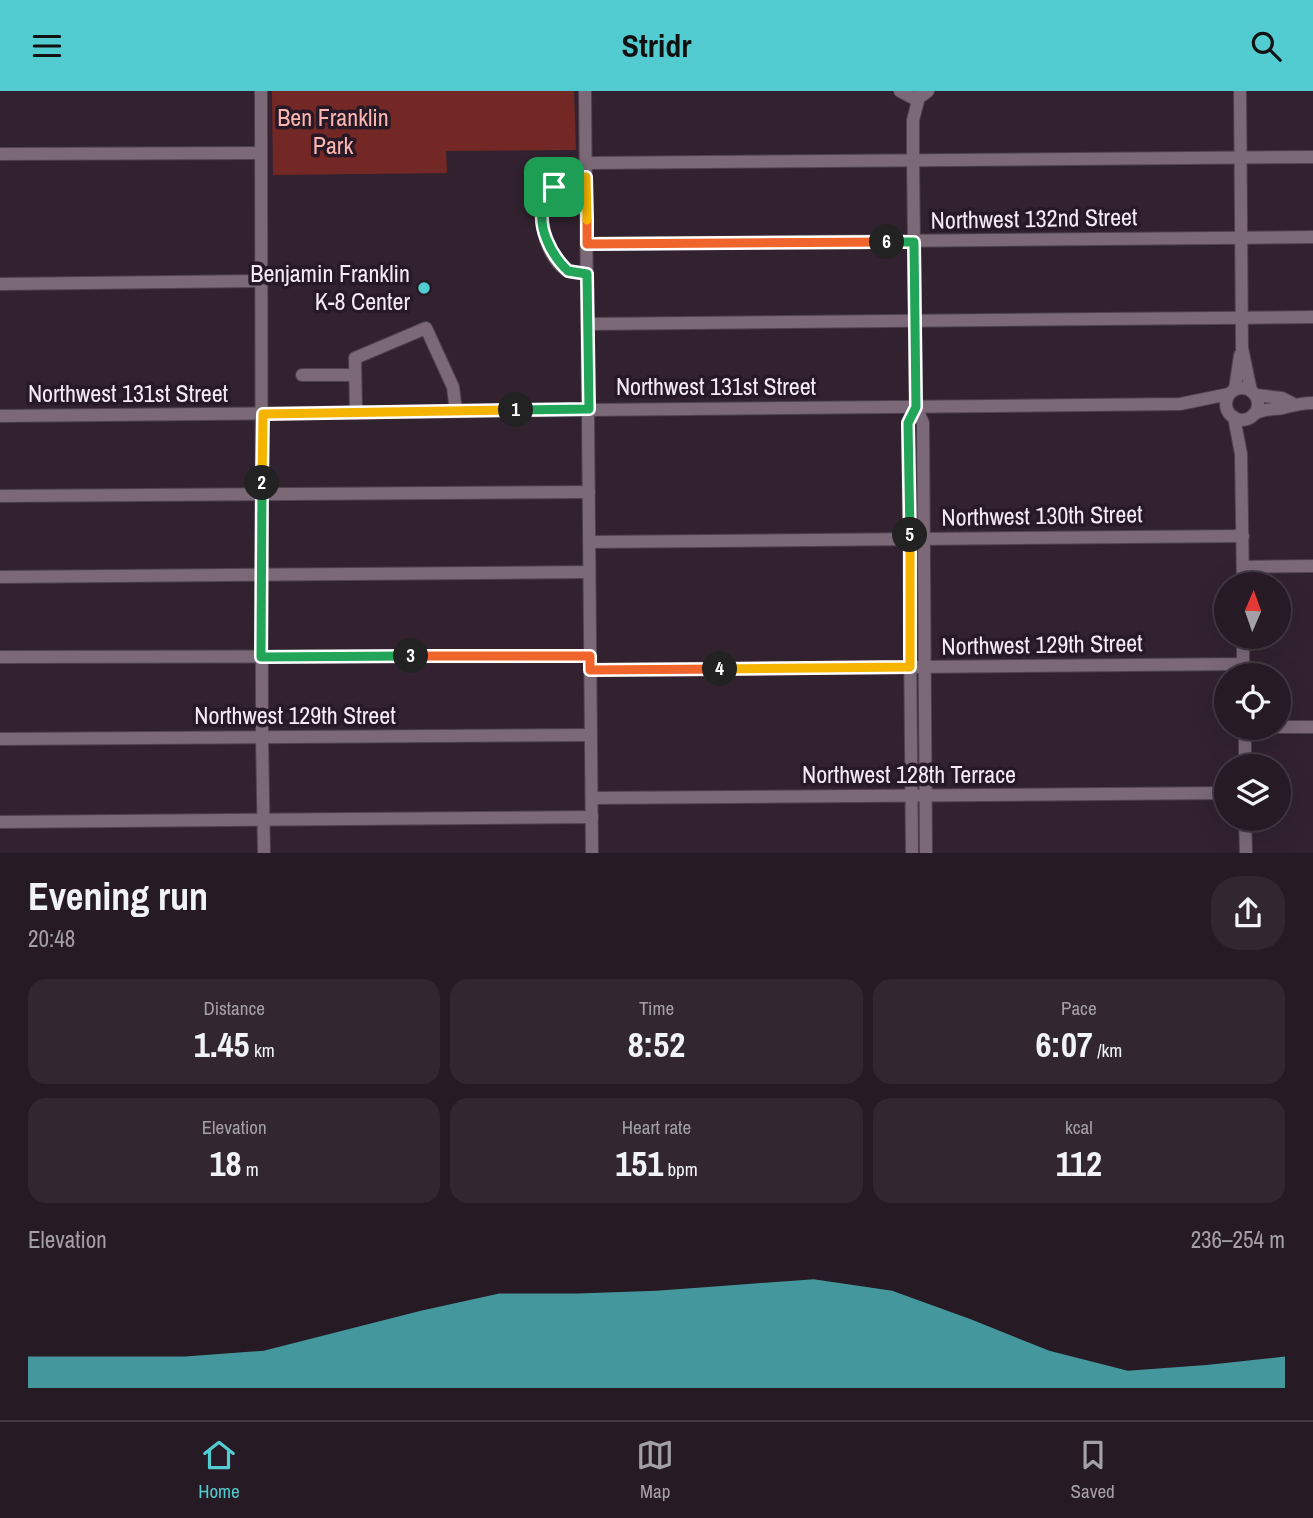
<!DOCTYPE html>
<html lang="en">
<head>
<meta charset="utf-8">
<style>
  body { margin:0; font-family:"Archivo Narrow",sans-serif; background:#322731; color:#f1f3f6; height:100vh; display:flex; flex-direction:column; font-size:26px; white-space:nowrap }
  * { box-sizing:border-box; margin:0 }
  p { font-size:23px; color:#a4a1a6 }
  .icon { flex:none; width:38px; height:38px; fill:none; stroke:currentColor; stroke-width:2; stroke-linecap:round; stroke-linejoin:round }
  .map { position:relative; height:762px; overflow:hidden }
  .panel { display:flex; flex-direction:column; background:#261a24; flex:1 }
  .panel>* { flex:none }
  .needle { width:46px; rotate:2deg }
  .tools { position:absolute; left:1214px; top:481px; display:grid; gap:14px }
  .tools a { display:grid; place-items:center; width:77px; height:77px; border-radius:50%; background:#261a24; box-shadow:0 7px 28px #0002,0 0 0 2px #423841; font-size:35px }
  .pin { position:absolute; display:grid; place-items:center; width:60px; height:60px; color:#fff; margin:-30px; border-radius:14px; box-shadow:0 4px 10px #0006 }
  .km { position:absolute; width:35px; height:35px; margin:-18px; border-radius:50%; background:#222; color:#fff; font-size:19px; line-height:35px; text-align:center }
  .round { display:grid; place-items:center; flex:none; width:74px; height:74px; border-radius:28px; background:#322731 }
  .summary { display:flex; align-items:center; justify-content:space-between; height:119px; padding:0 28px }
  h1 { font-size:38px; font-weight:700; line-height:52px }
  .metrics { display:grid; grid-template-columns:repeat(3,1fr); gap:10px; height:119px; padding:7px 28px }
  .metrics div { display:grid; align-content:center; border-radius:18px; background:#322731; text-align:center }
  .metrics b { font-size:35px; font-weight:700 }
  .metrics small { font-size:19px; font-weight:400 }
  .metrics p { font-size:19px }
  .chart { height:196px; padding:14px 28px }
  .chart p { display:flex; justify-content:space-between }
  .chart svg { width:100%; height:126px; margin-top:7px; fill:#52ccd0; opacity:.7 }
  header { display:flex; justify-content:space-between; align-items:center; height:91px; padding:0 28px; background:#52ccd0; color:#111; font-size:32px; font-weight:700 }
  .dock { display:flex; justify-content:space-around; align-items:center; height:98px; border-top:2px solid #423841; background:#261a24; font-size:19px; color:#a4a1a6 }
  .dock a { display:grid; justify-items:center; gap:4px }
  .dock .active { color:#52ccd0 }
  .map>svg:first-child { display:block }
</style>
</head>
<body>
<header><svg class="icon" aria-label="menu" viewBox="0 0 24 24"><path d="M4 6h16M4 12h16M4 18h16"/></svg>Stridr<svg class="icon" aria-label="search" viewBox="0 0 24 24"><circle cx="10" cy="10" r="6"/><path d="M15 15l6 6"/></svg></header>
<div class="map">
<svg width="1313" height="762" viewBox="0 0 1313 762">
  <rect width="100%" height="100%" fill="#322230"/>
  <!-- green -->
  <polygon fill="#742826" points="272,0 574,0 576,59 446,60 447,82 273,84"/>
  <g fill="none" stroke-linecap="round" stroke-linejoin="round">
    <!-- minor casing -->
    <g stroke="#4e414d" stroke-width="14">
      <g id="minor">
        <polyline points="261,0 262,646 264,762"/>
        <polyline points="585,0 592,762"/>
        <polyline points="900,0 913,7 923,4 928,0"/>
        <polyline points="1240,0 1242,257 1251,300"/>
        <polyline points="919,6 913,29 913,70 916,316 923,332 926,762"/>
        <polyline points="0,63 261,62"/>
        <polyline points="586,72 1313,66"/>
        <path d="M586,86c-10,2 -23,2 -31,10 -22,18 -12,68 11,83 6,4 15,3 21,3"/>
        <polyline points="587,153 1313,146"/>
        <polyline points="0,193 261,190"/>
        <polyline points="588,233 1313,226"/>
        <polyline points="302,284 355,284"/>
        <circle cx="1242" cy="313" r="16"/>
        <polyline points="1235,298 1240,264"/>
        <polyline points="1255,304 1282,307 1292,312"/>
        <polyline points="356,322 355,267 426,237 453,296 456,320"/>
        <path d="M1254,323c10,-6 19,-4 29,-6 12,-3 17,-5 30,-5"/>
        <polyline points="0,325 1180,313 1229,303"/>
        <polyline points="1234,326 1241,363 1243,494"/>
        <polyline points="0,405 589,401"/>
        <polyline points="590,451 1243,445"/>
        <polyline points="1243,476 1313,475"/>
        <polyline points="0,486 589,481"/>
        <polyline points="1243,546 1243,584"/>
        <polyline points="0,566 590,565"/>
        <polyline points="590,579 1243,573"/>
        <polyline points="1279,636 1313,636"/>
        <polyline points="0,648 590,644"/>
        <polyline points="1245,676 1245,637"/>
        <polyline points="592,707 1227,702"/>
        <polyline points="1245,728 1246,762"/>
        <polyline points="0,731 592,726"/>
        <polyline points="912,762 908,332 916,316"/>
      </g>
    </g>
    <!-- minor -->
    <use href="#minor" stroke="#7b6978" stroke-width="12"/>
  </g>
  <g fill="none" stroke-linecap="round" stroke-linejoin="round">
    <!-- split-1 casing -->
    <g stroke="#fff" stroke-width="14">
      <path id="split-1" d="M516,319l73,-1 -2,-135 -19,-3c-17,-16 -33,-46 -23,-70 2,-5 6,-10 9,-14"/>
    </g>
    <!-- split-2 casing -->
    <g stroke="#fff" stroke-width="14">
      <polyline id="split-2" points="262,392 263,323 516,319"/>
    </g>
    <!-- split-3 casing -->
    <g stroke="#fff" stroke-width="14">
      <polyline id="split-3" points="262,392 261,566 411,565"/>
    </g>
    <!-- split-4 casing -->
    <g stroke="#fff" stroke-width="14">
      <polyline id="split-4" points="411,565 590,565 590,579 720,578"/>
    </g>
    <!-- split-5 casing -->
    <g stroke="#fff" stroke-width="14">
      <polyline id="split-5" points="720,578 910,576 910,444"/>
    </g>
    <!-- split-6 casing -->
    <g stroke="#fff" stroke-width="14">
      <polyline id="split-6" points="887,151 914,151 916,316 908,332 910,444"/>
    </g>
    <!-- split-7 casing -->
    <g stroke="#fff" stroke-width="14">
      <polyline id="split-7" points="587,129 587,153 887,151"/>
    </g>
    <!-- split-8 casing -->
    <g stroke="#fff" stroke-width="14">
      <polyline id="split-8" points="554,96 564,90 586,86 587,129"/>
    </g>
    <!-- split-1 -->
    <use href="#split-1" stroke="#22a559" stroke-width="9"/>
    <!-- split-2 -->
    <use href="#split-2" stroke="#f5b400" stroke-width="9"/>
    <!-- split-3 -->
    <use href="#split-3" stroke="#22a559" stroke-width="9"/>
    <!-- split-4 -->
    <use href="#split-4" stroke="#f0652b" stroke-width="9"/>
    <!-- split-5 -->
    <use href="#split-5" stroke="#f5b400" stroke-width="9"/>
    <!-- split-6 -->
    <use href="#split-6" stroke="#22a559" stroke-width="9"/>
    <!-- split-7 -->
    <use href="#split-7" stroke="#f0652b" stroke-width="9"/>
    <!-- split-8 -->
    <use href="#split-8" stroke="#f5b400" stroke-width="9"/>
  </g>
  <!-- markers -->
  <circle fill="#52ccd0" stroke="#281926" stroke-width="2.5" cx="424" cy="197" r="7"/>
  <g text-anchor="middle" stroke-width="7" stroke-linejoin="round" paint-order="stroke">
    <!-- park labels -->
    <g font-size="24" fill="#fdb5af" stroke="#281926">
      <text x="333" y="35">Ben Franklin<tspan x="333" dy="28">Park</tspan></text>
    </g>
    <!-- street labels -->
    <g font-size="24" fill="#f6ebf4" stroke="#281926">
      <text transform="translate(1034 128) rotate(-1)" y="8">Northwest 132nd Street</text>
      <text x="716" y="304">Northwest 131st Street</text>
      <text x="128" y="311">Northwest 131st Street</text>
      <text transform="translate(1042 425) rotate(-1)" y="8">Northwest 130th Street</text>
      <text transform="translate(1042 554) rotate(-1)" y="8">Northwest 129th Street</text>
      <text x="295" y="633">Northwest 129th Street</text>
      <text x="909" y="692">Northwest 128th Terrace</text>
    </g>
    <!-- poi labels -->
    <g font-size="24" fill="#f6ebf4" stroke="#281926" text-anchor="end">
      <text x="410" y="191">Benjamin Franklin<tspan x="410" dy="28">K-8 Center</tspan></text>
    </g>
  </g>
</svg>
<div class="tools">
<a><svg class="needle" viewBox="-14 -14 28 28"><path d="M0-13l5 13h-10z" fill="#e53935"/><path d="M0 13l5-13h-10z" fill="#a4a1a6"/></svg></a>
<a><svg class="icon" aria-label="locate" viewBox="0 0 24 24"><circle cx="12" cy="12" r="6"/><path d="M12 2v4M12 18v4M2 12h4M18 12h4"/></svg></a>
<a><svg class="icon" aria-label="layers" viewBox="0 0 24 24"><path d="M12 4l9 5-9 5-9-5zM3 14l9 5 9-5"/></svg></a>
</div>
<div class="pin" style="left:554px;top:96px;background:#1e9e55"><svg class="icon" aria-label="arrive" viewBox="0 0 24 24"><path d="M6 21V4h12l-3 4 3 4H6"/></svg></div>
<b class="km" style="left:516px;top:319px">1</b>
<b class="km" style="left:262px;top:392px">2</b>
<b class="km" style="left:411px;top:565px">3</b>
<b class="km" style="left:720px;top:578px">4</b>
<b class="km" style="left:910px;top:444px">5</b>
<b class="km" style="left:887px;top:151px">6</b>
</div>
<section class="panel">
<div class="summary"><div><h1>Evening run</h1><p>20:48</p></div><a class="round"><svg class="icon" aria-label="share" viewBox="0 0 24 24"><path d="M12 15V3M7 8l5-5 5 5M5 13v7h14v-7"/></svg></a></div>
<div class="metrics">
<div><p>Distance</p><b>1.45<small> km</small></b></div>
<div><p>Time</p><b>8:52</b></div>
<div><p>Pace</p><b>6:07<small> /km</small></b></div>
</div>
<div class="metrics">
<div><p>Elevation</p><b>18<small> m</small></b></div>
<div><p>Heart rate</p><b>151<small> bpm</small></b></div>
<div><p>kcal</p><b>112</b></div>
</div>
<div class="chart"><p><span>Elevation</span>236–254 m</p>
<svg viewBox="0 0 160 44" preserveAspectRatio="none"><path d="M0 44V33L10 33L20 33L30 31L40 24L50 17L60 11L70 11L80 10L90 8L100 6L110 10L120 20L130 31L140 38L150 36L160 33V44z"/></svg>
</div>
</section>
<nav class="dock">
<a class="active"><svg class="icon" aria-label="home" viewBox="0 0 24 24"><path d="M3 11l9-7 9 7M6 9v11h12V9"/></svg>Home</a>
<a><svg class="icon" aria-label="map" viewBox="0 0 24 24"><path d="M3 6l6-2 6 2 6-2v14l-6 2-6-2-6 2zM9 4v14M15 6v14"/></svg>Map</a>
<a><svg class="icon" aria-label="saved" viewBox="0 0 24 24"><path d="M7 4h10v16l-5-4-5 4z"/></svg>Saved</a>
</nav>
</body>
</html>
